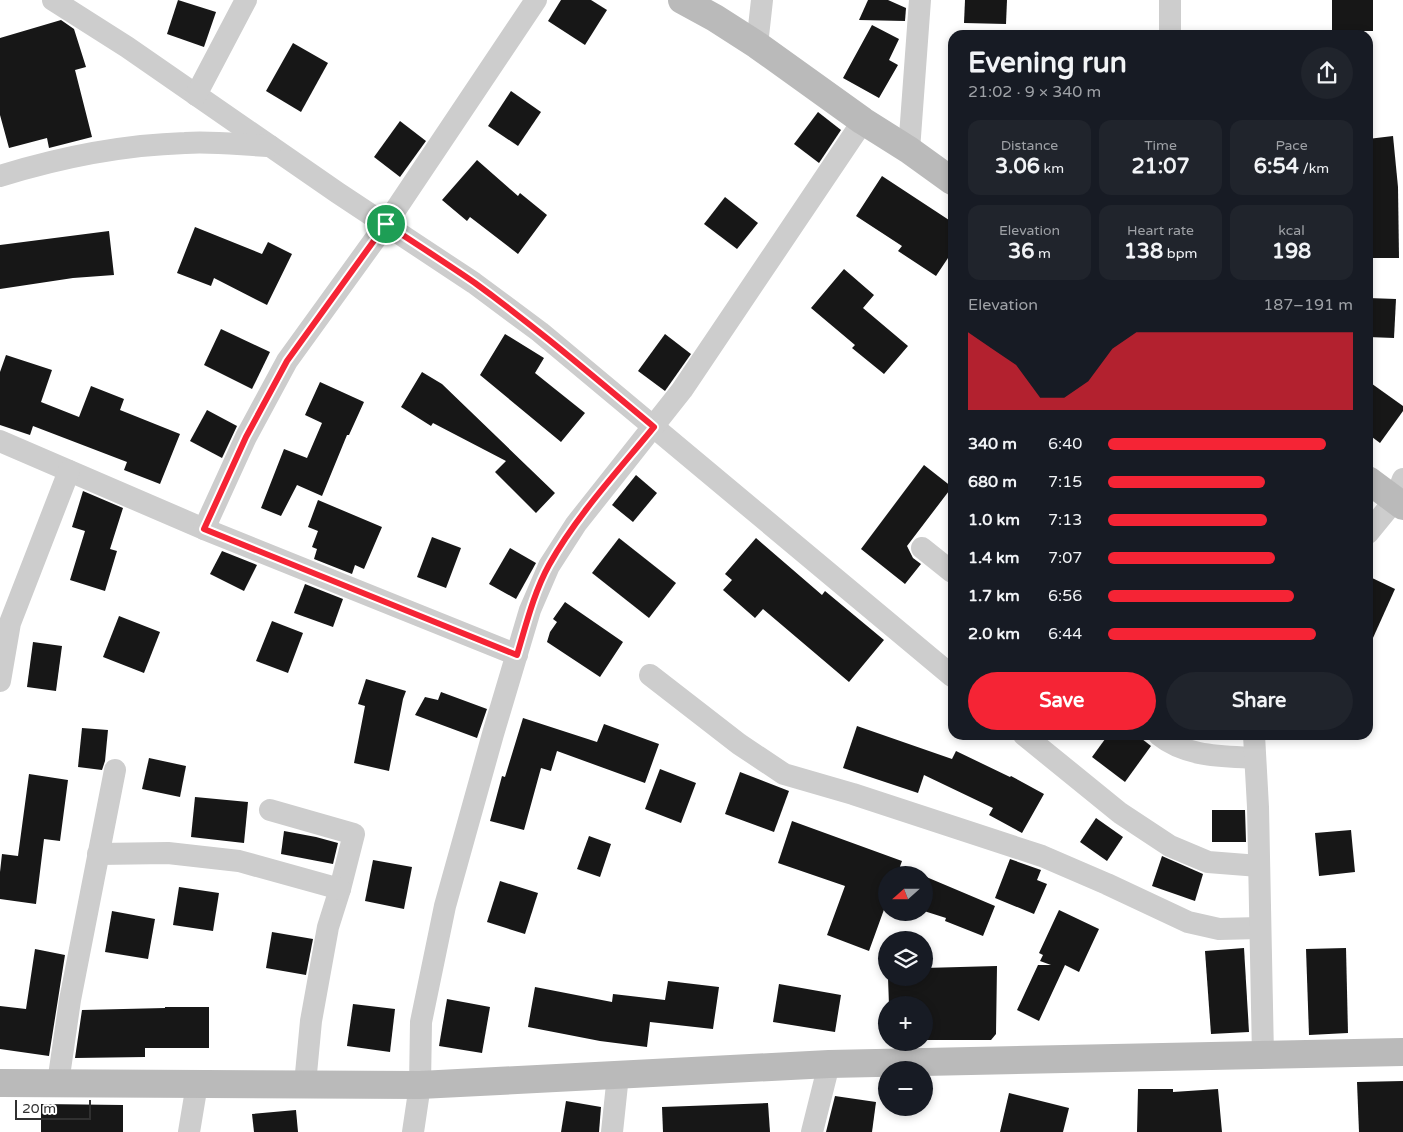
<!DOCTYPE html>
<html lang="en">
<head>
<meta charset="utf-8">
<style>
  body { margin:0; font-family:"Varela Round",sans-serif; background:#20242c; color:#f1f3f6; height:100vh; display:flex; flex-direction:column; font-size:19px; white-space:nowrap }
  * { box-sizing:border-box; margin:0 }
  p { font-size:16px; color:#9ea1a6 }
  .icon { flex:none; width:28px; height:28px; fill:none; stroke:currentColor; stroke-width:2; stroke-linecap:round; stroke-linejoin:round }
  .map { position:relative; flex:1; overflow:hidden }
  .side { position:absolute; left:948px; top:30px; width:425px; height:710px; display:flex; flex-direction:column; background:#171b24; border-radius:15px; box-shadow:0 2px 8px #0003 }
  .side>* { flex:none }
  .needle { width:32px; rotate:249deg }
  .tools { position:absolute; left:878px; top:866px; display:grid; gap:10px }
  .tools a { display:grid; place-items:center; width:55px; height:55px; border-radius:50%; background:#171b24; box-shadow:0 2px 8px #0003; font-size:25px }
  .scale { position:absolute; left:15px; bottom:12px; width:76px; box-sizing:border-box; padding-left:5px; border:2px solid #303030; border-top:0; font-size:14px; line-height:18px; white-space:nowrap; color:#303030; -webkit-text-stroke:4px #fff; paint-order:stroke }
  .pin { position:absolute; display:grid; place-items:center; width:42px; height:42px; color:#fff; margin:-21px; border:2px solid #fff; border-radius:50%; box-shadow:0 1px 5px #0007 }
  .round { display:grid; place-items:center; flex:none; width:52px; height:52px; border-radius:26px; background:#20242c }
  .overview { display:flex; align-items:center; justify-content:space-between; height:85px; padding:0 20px }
  h1 { font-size:28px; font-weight:800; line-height:38px }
  .stats { display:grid; grid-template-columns:repeat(3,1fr); gap:8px; height:85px; padding:5px 20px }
  .stats div { display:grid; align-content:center; border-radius:12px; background:#20242c; text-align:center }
  .stats b { font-size:21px; font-weight:800 }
  .stats small { font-size:14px; font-weight:400 }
  .stats p { font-size:14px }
  .chart { height:140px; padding:10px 20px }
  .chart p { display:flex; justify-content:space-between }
  .chart svg { width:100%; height:90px; margin-top:5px; fill:#f52435; opacity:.7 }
  .cta { display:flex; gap:10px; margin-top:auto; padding:10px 20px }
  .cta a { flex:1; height:58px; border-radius:30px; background:#f52435; color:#fff; font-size:20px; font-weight:800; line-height:58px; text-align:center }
  .cta a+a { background:#20242c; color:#f1f3f6 }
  ul { padding:0 20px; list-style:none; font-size:16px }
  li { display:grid; grid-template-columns:80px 60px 1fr; align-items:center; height:38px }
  li i { height:12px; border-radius:6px; background:#f52435 }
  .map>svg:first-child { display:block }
</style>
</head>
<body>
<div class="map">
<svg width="1403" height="1132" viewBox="0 0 1403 1132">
  <rect width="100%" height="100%" fill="#fff"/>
  <!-- building -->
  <g fill="#171717">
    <polygon points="178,0 216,12 204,47 167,34"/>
    <polygon points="561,0 591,0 607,10 585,45 548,21"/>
    <polygon points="868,0 888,0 906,8 905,21 859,20"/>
    <polygon points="965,0 1007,0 1006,24 964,23"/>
    <rect x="1332" y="0" width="41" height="31"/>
    <polygon points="61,20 74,29 86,67 75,70 92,137 49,148 47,138 9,148 0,115 0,38"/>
    <polygon points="872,25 899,39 889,60 898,65 879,98 843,78"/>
    <polygon points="293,43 328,63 301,112 266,91"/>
    <polygon points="511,91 541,112 518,146 488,126"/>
    <polygon points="818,112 841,130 819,163 794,144"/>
    <polygon points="400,121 426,141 400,177 374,157"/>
    <polygon points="1393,136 1398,187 1399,258 1368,258 1368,139"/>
    <polygon points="477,160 518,196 520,193 547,215 518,254 470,217 467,221 442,200"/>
    <polygon points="882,176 952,222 952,252 936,276 898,251 902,246 856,216"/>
    <polygon points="725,197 758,223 737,249 704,224"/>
    <polygon points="195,227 262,254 268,242 292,254 267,305 214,278 211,286 177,273"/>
    <polygon points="109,231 114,275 73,278 0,289 0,245"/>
    <polygon points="844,269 874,295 863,308 908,346 884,374 852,348 855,345 811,308"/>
    <polygon points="1368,298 1396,299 1394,338 1368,337"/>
    <polygon points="221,329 270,352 252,389 204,365"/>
    <polygon points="505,334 544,358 535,373 585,413 561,442 480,375"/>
    <polygon points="665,334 691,354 665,391 638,371"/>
    <polygon points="6,355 52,370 41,402 79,417 91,386 124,399 120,410 180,434 160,484 124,470 127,462 33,426 30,435 0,425 0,372"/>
    <polygon points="422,372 442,384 555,493 536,513 495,472 506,461 433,423 431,426 401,407"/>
    <polygon points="1368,381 1403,406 1403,411 1380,443 1368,434"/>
    <polygon points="320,382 364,402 349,435 347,435 322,496 297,485 281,516 261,508 284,449 307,458 322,423 305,415"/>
    <polygon points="207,410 237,426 222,458 190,441"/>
    <polygon points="924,465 952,487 907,546 913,558 921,564 905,584 861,549"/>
    <polygon points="636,475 657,493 633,522 612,505"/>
    <polygon points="83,491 123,508 110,549 117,551 105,591 70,580 85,531 72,527"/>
    <polygon points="318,500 382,527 364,569 355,565 352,574 314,559 317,549 312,547 318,531 308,527"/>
    <polygon points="432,537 461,548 446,588 417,577"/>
    <polygon points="619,538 676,583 649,618 592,573"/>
    <polygon points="756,538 822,595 825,591 884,640 849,682 763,609 755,618 723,590 732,580 725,574"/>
    <polygon points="510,548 536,563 516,599 489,584"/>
    <polygon points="222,551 257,565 244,591 210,574"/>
    <polygon points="1368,576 1395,589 1368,649"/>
    <polygon points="305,584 343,599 333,627 294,613"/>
    <polygon points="565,602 623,642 600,677 547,642 550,632 557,622 553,619"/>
    <polygon points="119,616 160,632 144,673 103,657"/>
    <polygon points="272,621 303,633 288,673 256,661"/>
    <polygon points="33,642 62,646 56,691 27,687"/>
    <polygon points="366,679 406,691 403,699 389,771 354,763 365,706 358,704"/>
    <polygon points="441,692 487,709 477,738 415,715 425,697 438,700"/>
    <polygon points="523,718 597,742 604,724 659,744 645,783 557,751 551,771 541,768 524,830 490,821 502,776 505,777"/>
    <polygon points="857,726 952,759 956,751 1010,777 1011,776 1044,794 1022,833 989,815 993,808 924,775 918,793 843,768"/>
    <polygon points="82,728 108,730 105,761 102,770 78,767"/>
    <polygon points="1108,735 1137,735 1151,746 1125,782 1092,757"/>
    <polygon points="149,758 186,766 180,797 142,789"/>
    <polygon points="660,769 696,783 681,823 645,809"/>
    <polygon points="740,772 789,791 774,832 725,814"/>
    <polygon points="29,774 68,780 60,841 44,839 36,904 0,899 0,872 2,854 18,856"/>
    <polygon points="195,797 248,802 244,843 191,837"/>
    <polygon points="1212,810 1245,810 1246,842 1212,842"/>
    <polygon points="1096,818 1123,837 1107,861 1080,842"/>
    <polygon points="792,821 902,861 897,875 886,875 886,904 869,951 827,935 845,886 778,863"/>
    <polygon points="1351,830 1355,872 1319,876 1315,833"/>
    <polygon points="284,831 316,837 338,843 333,864 281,854"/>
    <polygon points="589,836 611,844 600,877 577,869"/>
    <polygon points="1162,856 1203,874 1195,901 1152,886"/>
    <polygon points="1010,859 1041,870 1037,880 1047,884 1034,914 995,898"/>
    <polygon points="373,860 412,867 404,909 365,901"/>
    <polygon points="924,876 995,906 983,936 945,921 946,918 924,911"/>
    <polygon points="500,881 538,893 525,934 487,922"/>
    <polygon points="179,887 219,893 213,931 173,925"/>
    <polygon points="1059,910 1099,929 1079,972 1065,965 1039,1021 1017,1010 1038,965 1051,965 1040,961 1043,955 1039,953"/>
    <polygon points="112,911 155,919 148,959 105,952"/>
    <polygon points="272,932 313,939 306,975 266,968"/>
    <polygon points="1244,948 1249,1032 1211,1034 1205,951"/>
    <polygon points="1346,948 1348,1033 1309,1035 1306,949"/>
    <polygon points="35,949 65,955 49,1056 0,1049 0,1006 26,1009"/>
    <polygon points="997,966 996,1034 991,1040 924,1040 924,1005 889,1005 888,978 924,978 924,968"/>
    <polygon points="668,981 719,987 713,1029 650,1022 647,1047 600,1041 528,1027 535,987 612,1002 613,994 665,1000"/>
    <polygon points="779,984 841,995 835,1032 773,1022"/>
    <polygon points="447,999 490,1007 482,1053 439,1046"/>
    <polygon points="353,1004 395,1009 390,1052 347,1046"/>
    <polygon points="165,1007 209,1007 209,1048 145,1048 145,1057 75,1058 82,1010 165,1008"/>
    <polygon points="1403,1081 1403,1132 1359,1132 1357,1082"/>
    <polygon points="1138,1089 1173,1089 1173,1092 1218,1089 1222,1132 1137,1132"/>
    <polygon points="1009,1093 1069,1108 1063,1132 1000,1132"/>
    <polygon points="835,1096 876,1102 872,1132 826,1132"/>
    <polygon points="566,1101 601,1107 599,1132 561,1132"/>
    <polygon points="768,1103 770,1132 663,1132 662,1107"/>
    <polygon points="41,1104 123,1105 123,1132 41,1132"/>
    <polygon points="296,1110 298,1132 254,1132 252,1114"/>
  </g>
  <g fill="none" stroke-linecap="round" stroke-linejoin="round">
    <!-- street -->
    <g stroke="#cdcdcd" stroke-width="22">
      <polyline points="53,0 127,47 338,193 474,283 540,332 952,676"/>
      <polyline points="1170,35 1170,0"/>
      <polyline points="757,45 762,0"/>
      <polyline points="196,95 246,0"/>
      <polyline points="909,150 920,0"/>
      <path d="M0,176c58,-18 124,-31 185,-33 28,-2 57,2 85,3"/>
      <polyline points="0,441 204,529 517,655"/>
      <polyline points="204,529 246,437 287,361 386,224 536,0"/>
      <polyline points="1368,533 1395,500 1403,479"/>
      <polyline points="922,548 952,572"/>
      <polyline points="650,675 739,744 784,774 853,794 1042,856 1107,884 1188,922 1219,929 1260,928"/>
      <polyline points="0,681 10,623 69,471"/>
      <polyline points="1024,735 1120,813 1170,846 1208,862 1259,866"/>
      <path d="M1159,735c27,22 63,21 96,23"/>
      <polyline points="1254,735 1258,807 1263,1056"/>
      <polyline points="270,810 354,834 340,889 328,927 311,1021 305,1084"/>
      <polyline points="98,854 168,853 239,861 340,889"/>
      <polyline points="58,1083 70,1000 115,770"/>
      <polyline points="189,1132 197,1084"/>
      <polyline points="413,1132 420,1085 421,1022 445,906 493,734 530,610 549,566 576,524 682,390 863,121"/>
      <polyline points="612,1132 618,1075"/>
      <polyline points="812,1132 829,1064"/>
    </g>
    <!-- secondary -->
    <g stroke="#bababa" stroke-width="28">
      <polyline points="682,0 715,18 757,45 863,121 909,150 952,181"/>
      <polyline points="1368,480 1403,506"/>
      <polyline points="0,1083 420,1085 829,1064 1403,1052"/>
    </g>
  </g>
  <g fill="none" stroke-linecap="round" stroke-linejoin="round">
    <!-- route casing -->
    <g stroke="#fff" stroke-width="10">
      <path id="route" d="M386,224c30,20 60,39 89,59 62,45 120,95 179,144 -36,44 -77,88 -105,138 -15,27 -23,60 -32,90l-313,-126 42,-92 41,-76z"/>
    </g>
    <!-- route -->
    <use href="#route" stroke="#f52435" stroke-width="6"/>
  </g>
</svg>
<div class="tools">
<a><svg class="needle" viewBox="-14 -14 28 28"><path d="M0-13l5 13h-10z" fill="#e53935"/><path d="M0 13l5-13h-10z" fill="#9ea1a6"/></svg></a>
<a><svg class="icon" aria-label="layers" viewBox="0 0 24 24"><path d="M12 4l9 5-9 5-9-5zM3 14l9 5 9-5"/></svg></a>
<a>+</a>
<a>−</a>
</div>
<div class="scale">20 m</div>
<div class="pin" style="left:386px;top:224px;background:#1e9e55"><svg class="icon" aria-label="arrive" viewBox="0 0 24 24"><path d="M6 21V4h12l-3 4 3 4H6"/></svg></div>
<section class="side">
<div class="overview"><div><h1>Evening run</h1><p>21:02 · 9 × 340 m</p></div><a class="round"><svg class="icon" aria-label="share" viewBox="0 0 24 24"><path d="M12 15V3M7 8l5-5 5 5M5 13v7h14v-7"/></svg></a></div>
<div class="stats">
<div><p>Distance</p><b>3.06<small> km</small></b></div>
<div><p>Time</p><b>21:07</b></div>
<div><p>Pace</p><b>6:54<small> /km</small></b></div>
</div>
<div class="stats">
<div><p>Elevation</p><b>36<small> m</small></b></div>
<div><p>Heart rate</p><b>138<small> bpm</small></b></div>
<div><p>kcal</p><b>198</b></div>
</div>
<div class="chart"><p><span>Elevation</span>187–191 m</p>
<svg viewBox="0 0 160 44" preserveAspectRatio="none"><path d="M0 44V6L10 14L20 22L30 38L40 38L50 30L60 14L70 6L80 6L90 6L100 6L110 6L120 6L130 6L140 6L150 6L160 6V44z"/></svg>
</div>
<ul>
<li><b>340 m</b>6:40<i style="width:89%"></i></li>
<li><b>680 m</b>7:15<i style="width:64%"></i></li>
<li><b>1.0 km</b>7:13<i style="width:65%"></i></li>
<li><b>1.4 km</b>7:07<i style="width:68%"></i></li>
<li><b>1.7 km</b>6:56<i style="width:76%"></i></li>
<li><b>2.0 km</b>6:44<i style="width:85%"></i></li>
</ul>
<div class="cta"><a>Save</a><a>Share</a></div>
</section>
</div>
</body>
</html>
